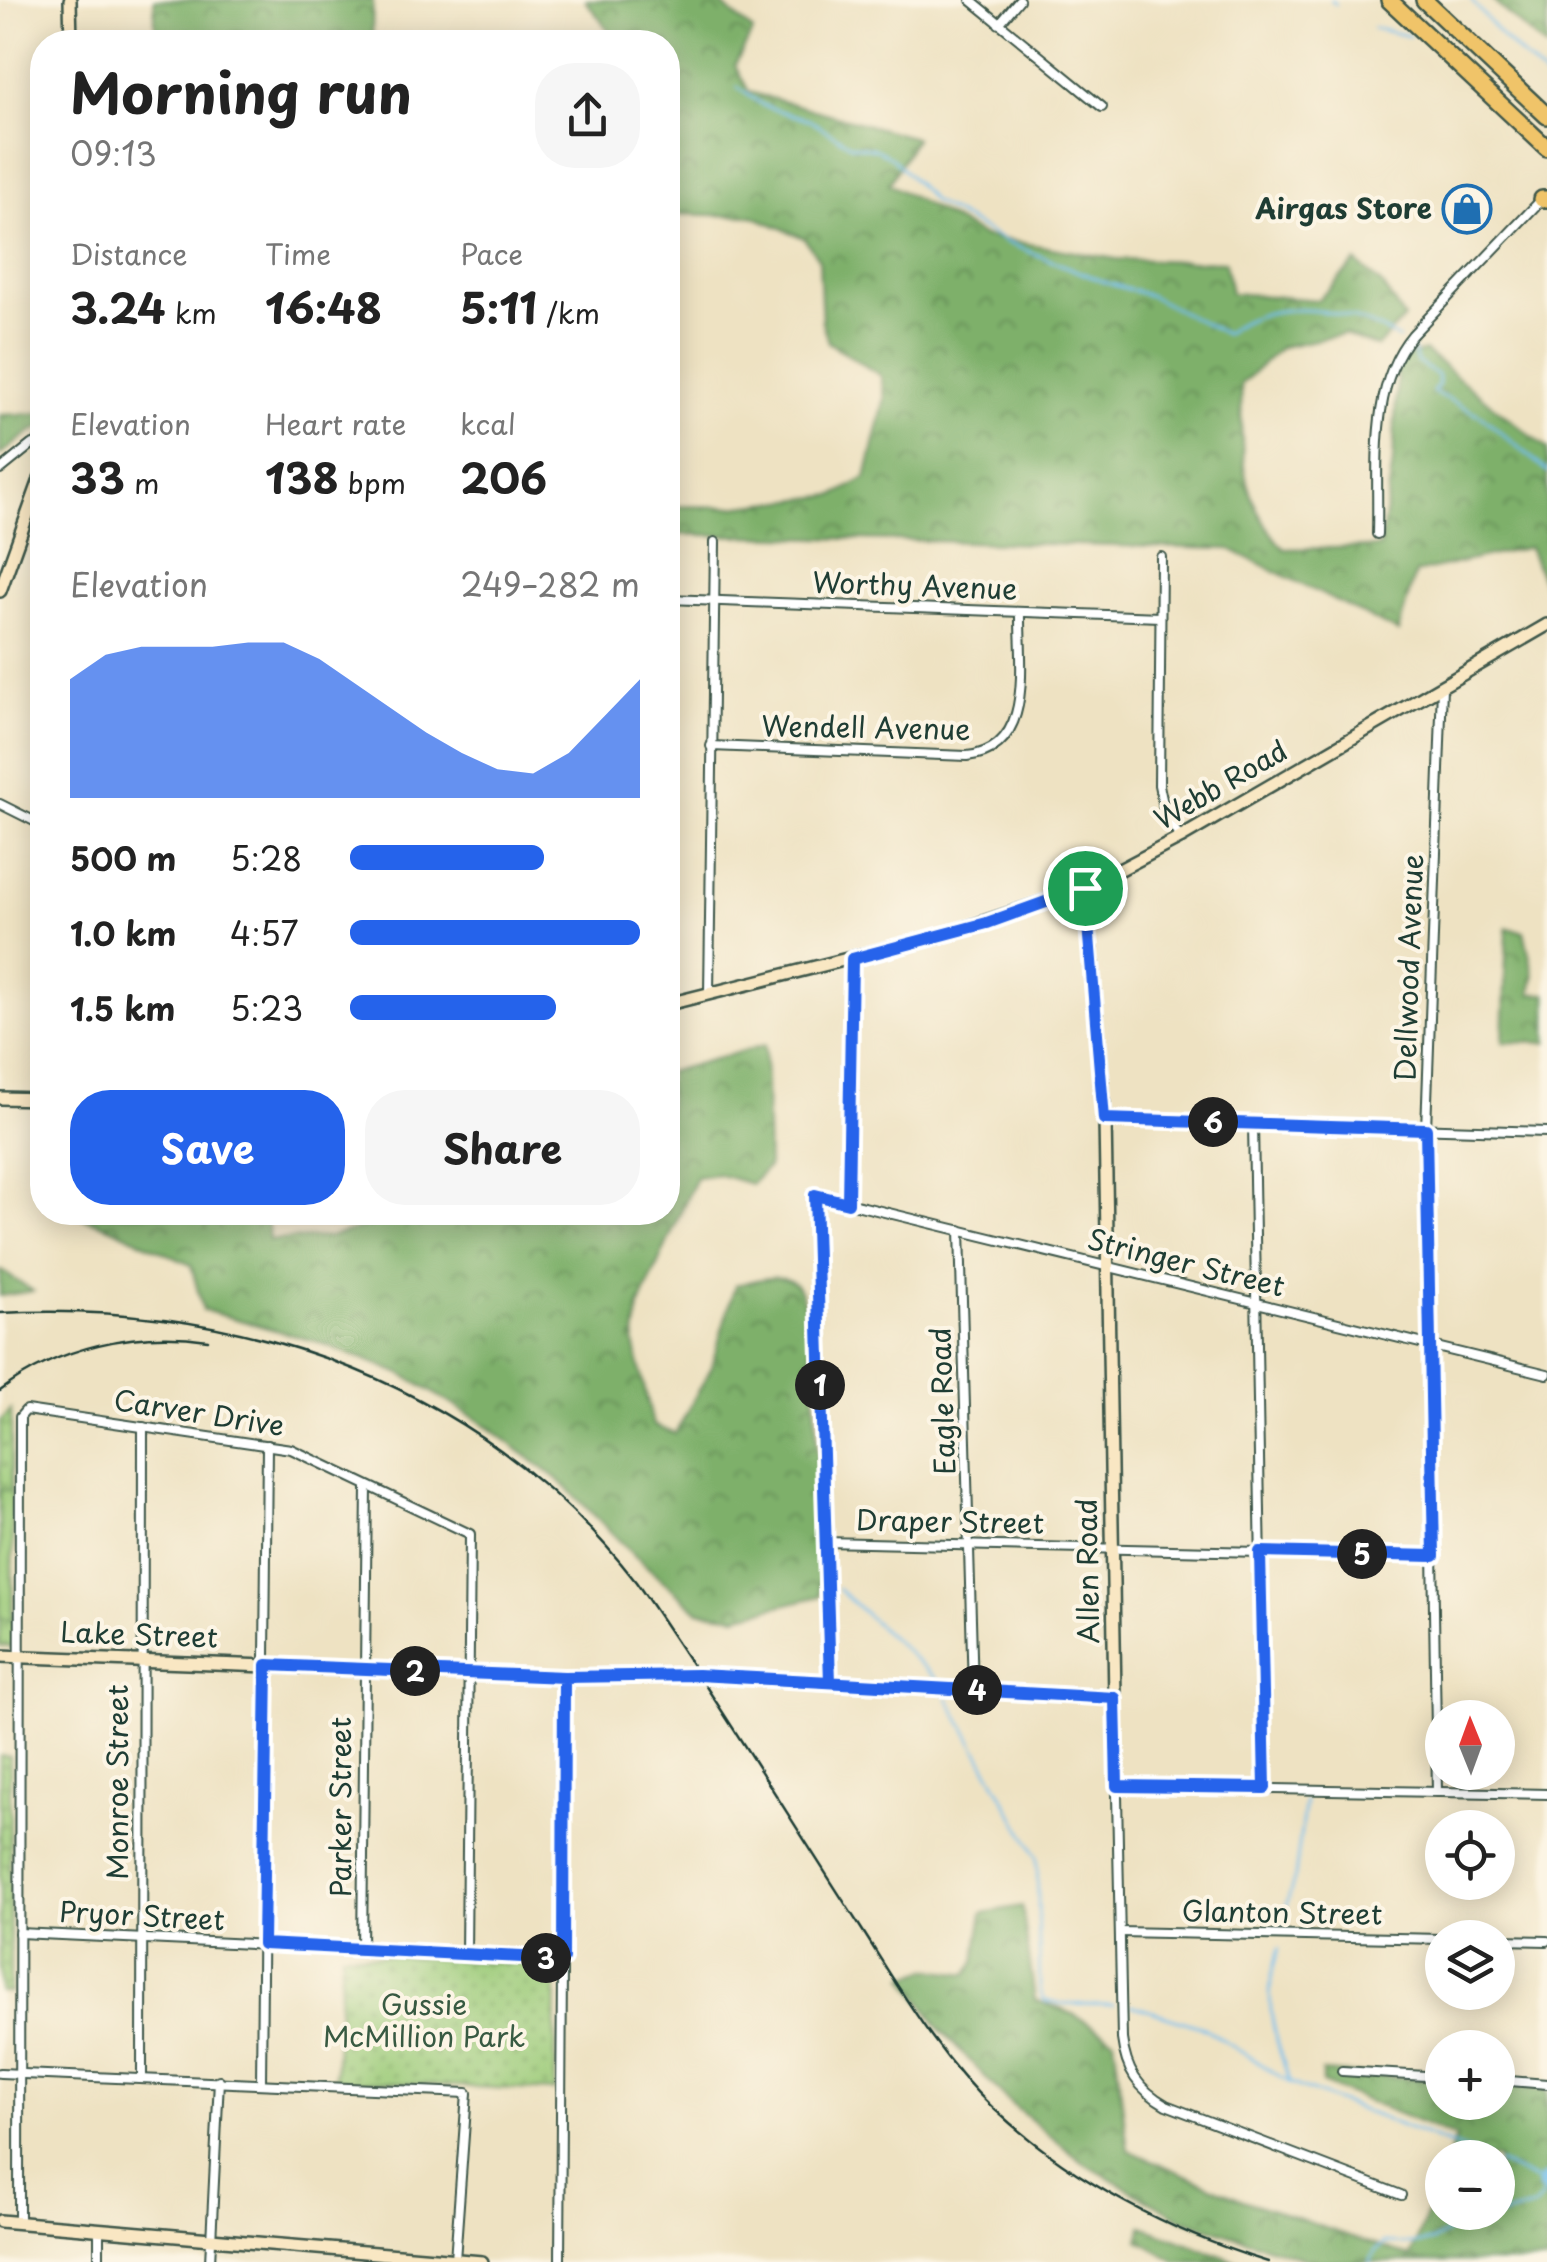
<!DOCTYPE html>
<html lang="en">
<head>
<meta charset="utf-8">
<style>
  body { margin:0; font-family:"Playpen Sans",sans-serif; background:#f6f6f6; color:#222; height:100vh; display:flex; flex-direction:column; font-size:38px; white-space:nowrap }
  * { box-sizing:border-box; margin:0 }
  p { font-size:32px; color:#767676 }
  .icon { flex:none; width:55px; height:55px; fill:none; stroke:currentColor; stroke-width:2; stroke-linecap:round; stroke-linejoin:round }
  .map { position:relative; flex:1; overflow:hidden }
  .sheet { position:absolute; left:30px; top:30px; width:650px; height:1195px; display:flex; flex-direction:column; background:#fff; border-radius:40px; box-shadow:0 5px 25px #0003 }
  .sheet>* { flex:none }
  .needle { width:65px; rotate:359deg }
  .buttons { position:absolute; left:1425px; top:1700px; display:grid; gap:20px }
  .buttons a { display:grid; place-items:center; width:90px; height:90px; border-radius:50%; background:#fff; box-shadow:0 5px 25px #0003; font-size:50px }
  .pin { position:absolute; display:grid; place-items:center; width:85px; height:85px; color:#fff; margin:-42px; border:5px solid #fff; border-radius:50%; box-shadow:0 2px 10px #0007 }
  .km { position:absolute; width:50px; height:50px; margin:-25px; border-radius:50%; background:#222; color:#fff; font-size:28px; line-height:50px; text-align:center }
  .round { display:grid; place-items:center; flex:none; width:105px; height:105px; border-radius:40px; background:#f6f6f6 }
  .summary { display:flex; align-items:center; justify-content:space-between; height:170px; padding:0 40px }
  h1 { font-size:55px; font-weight:700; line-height:75px }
  .stats { display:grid; grid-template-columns:repeat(3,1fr); gap:15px; height:170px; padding:10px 40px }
  .stats div { display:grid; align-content:center }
  .stats b { font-size:42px; font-weight:700 }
  .stats small { font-size:28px; font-weight:400 }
  .stats p { font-size:28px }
  .chart { height:280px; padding:20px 40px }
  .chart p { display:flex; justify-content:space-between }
  .chart svg { width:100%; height:180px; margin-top:10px; fill:#2563eb; opacity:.7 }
  .primary-button { display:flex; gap:20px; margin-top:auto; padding:20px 40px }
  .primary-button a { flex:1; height:115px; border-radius:40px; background:#2563eb; color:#fff; font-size:40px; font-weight:700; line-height:115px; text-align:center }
  .primary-button a+a { background:#f6f6f6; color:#222 }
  ul { padding:0 40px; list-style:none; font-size:32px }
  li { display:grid; grid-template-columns:160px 120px 1fr; align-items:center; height:75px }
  li i { height:25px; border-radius:12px; background:#2563eb }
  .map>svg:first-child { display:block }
</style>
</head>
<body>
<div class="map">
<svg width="1547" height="2262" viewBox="0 0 1547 2262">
  <defs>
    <pattern id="forest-crowns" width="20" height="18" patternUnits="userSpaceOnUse" patternTransform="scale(2.5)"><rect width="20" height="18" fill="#7eb06b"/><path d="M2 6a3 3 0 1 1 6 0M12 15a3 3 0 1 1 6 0" fill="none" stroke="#679059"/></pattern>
    <pattern id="park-dots" width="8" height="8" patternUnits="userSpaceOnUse" patternTransform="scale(2.5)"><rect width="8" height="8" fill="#9ecc7b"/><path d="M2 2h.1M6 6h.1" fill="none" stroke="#80a766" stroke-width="1.8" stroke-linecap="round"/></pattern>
  </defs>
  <rect width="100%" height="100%" fill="#fcf5e5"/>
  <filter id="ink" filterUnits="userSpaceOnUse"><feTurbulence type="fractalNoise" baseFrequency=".01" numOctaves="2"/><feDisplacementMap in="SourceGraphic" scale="20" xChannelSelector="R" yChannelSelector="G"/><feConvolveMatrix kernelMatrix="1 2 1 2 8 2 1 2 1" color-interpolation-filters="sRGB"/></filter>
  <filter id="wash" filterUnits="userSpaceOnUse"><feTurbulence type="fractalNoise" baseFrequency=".0048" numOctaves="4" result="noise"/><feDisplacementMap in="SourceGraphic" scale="40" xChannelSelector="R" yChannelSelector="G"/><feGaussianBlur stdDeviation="2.25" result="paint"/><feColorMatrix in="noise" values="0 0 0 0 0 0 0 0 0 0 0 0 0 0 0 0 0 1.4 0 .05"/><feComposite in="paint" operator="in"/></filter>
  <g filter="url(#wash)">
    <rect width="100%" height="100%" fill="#eee2c2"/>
    <!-- forest -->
    <g fill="url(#forest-crowns)" stroke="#4e7650" stroke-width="2.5">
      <polygon points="154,0 373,0 372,31 376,42 156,42"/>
      <path d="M585,0h131l37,31 -18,34 14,27 166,46 -26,46 93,52 134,23 109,3 6,31 87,7 38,-38 28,25 20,31 -27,29 -32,-13 -64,13 -40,37c2,69 -6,110 43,165l96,-2 13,-84 5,-105 27,-7 122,98v143l-18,-45 -114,26 -17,59 -168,-83 -562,-15v-32l5,4 59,1 103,-12 31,-17 19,-80 -4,-22 -53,-34 -6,-20 -3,-62 -15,-22 -51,-22 -85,-2v-172h-50z"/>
      <polygon points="1492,0 1547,0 1547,49"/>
      <polygon points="42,413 42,427 30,432 0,455 0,415"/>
      <polygon points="1507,928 1524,931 1534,976 1531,994 1547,994 1547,1043 1503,1042"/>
      <path d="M765,1045l3,122 -17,17 -34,-10 -21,3 -57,130 -5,36 19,82 22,9 36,-66 24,-83c18,-3 44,-14 60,-1 25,19 24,268 25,312l-83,20 -39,-5 -64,-56 -73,-73 -78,-59 -81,-49 -87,-33 -112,-31 -12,-45 -81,-38 -35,-12 192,-2 2,27 59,-3 53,-14 7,-10 280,-1v-140z"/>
      <polygon points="0,1270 33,1291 0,1296"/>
      <polygon points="1022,1906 1035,2000 1073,2014 1114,2039 1128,2150 1243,2200 1410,2257 1442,2174 1442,2212 1498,2212 1498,2158 1449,2157 1456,2137 1322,2083 1322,2072 1442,2080 1442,2102 1498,2102 1498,2084 1547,2091 1547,2262 1316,2262 1182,2219 1085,2164 1010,2103 937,2026 905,1977 929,1969 968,1974 975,1962 983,1913"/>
      <polygon points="1142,2226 1227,2258 1240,2262 1177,2262 1139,2240"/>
    </g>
    <!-- park -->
    <g fill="url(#park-dots)" stroke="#5e8458" stroke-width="2.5">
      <polygon points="11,1410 13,1647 0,1646 0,1421"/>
      <polygon points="0,1756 10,1757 10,1992 0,1992"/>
      <polygon points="342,1953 556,1966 555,2091 335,2080"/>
    </g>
    <!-- garden -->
    <polygon fill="#9ecc7b" stroke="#5e8458" stroke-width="2.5" points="0,1490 12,1490 12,1620 0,1619"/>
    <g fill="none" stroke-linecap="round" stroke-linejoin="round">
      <!-- stream -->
      <g stroke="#75bfee" stroke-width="2.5">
        <polyline points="1331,0 1336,4"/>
        <polyline points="1471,0 1504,39 1547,80"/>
        <polyline points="1373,28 1409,36"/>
        <path d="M737,87l27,19 45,14 42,25 24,4 17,9 42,44 74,41 96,39 47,14 74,38c47,-39 124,-26 174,5"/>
        <polyline points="1412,348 1417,362 1437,375 1439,384 1433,392 1480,415 1547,471"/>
        <polyline points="838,1589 938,1680"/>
        <polyline points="948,1698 1037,1857 1040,1989 1044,2000 1059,2004 1113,2005"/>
        <polyline points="1280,1926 1295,1876 1305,1800"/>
        <path d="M1279,1949c-19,47 -4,88 11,134"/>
        <polyline points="1131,2005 1204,2028 1290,2083 1486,2158"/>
        <polyline points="1370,2262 1375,2251 1385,2243 1415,2244 1433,2241 1463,2224 1533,2208 1541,2199 1546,2185 1498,2163"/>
      </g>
      <!-- river -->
      <polyline stroke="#75bfee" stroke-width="18" points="1546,2185 1547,2183"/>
    </g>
  </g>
  <g filter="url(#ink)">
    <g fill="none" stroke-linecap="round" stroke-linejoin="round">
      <!-- street casing -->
      <g stroke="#3e5649" stroke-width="12">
        <g id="street">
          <polyline points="971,0 1102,107"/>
          <polyline points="999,24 1019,0"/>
          <polyline points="0,470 31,445 42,441"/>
          <path d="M1377,534c2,-64 -9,-146 35,-199l131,-137"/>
          <polyline points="1161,557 1159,785 1165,813 1180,838"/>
          <polyline points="668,599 1160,617"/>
          <path d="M711,746l256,10c69,-7 52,-95 53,-144"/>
          <polyline points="0,804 42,825"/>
          <polyline points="709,994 715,542"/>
          <polyline points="1105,1119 1547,1132"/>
          <polyline points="1253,1124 1265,1789"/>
          <polyline points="848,1203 852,959"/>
          <polyline points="960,1230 973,1690"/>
          <polyline points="824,1542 1433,1556"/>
          <polyline points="830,1682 815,1195 1547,1374"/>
          <path d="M1115,1698l7,341c4,32 16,50 44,66l235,90"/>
          <polyline points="1117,1786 1547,1794"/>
          <polyline points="1437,1792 1426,1129 1442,687"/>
          <polyline points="1120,1932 1442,1939"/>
          <polyline points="19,1933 563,1959"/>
          <polyline points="1498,1940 1547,1941"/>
          <polyline points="362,1949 367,1486"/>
          <polyline points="1342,2071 1442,2077"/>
          <polyline points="0,2073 467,2093 455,2260"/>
          <polyline points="142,2077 143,1427"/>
          <polyline points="1498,2080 1547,2084"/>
          <polyline points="261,2082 267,1445"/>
          <polyline points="19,2223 20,1417 26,1410 291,1449 470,1534 466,1954"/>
          <polyline points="99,2262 99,2230"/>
          <polyline points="210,2262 219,2080"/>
          <polyline points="560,2262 564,1677"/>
        </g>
      </g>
      <!-- secondary casing -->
      <g stroke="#3e5649" stroke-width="16">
        <g id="secondary">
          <polyline points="70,0 71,42"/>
          <polyline points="0,591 42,474"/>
          <polyline points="668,1004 947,934 1085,888 1180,838 1547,625"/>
          <polyline points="0,1098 42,1099"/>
          <polyline points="0,1656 564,1677 699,1675 1115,1698 1105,1119 1085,888"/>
          <polyline points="0,2221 482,2262"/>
        </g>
      </g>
      <!-- highway casing -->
      <g stroke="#3e5649" stroke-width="20">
        <g id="highway">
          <polyline points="1389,0 1547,148"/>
          <polyline points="1424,0 1547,116"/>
          <polyline points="1542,199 1547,199"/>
        </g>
      </g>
      <!-- street -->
      <use href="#street" stroke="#fff" stroke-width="8"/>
      <!-- secondary -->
      <use href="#secondary" stroke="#f9e7c3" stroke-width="11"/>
      <!-- highway -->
      <use href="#highway" stroke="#f0c469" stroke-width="15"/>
      <!-- rail -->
      <g stroke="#1f3d34" stroke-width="2.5">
        <path d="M0,1313c246,-13 483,72 636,269 78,112 149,229 223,343 40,62 79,132 134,183 79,73 173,122 275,154"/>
        <path d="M0,1391c58,-44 136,-62 208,-51"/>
      </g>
    </g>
  </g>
  <g fill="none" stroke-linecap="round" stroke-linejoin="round" filter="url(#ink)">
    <!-- route casing -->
    <g stroke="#fff" stroke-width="20">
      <polyline id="route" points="1085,888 987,923 852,959 848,1203 815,1195 830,1682 698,1675 564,1677 267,1665 263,1944 563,1959 564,1677 698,1675 1115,1698 1117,1786 1265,1788 1260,1552 1434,1556 1426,1129 1104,1119 1085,888"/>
    </g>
    <!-- route -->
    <use href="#route" stroke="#2563eb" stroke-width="12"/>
  </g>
  <!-- icons -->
  <defs>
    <g id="shop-ring" transform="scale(2.5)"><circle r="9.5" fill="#fcf5e5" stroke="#1f6fb2" stroke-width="1.5"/><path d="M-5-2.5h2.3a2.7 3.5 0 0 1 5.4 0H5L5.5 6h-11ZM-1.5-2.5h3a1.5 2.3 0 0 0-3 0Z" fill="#1f6fb2"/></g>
  </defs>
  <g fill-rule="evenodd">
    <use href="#shop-ring" x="1467" y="209"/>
  </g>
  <g text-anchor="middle" stroke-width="8" stroke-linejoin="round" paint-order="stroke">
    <!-- poi labels -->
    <g font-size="28" font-weight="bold" fill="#1f3d34" stroke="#fcf5e5" text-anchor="end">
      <text x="1432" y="219">Airgas Store</text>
    </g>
    <!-- street labels -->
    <g font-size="28" fill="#1f3d34" stroke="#fcf5e5">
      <text transform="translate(915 586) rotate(2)" y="10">Worthy Avenue</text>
      <text transform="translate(866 728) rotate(1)" y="10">Wendell Avenue</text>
      <text transform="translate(1221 785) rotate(-30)" y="10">Webb Road</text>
      <text transform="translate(1409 968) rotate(-88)" y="10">Dellwood Avenue</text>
      <text transform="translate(1186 1263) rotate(14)" y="10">Stringer Street</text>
      <text transform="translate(943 1401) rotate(-92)" y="10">Eagle Road</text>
      <text transform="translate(199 1413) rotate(9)" y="10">Carver Drive</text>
      <text transform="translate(950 1522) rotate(1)" y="10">Draper Street</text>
      <text transform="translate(1088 1571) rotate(-91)" y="10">Allen Road</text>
      <text transform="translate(139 1635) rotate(2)" y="10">Lake Street</text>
      <text transform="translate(118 1782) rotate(-90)" y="10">Monroe Street</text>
      <text transform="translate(341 1807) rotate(-90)" y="10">Parker Street</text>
      <text transform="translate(1282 1913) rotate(1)" y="10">Glanton Street</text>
      <text transform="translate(142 1916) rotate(3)" y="10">Pryor Street</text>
    </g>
    <!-- park labels -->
    <g font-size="28" fill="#385a42" stroke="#fcf5e5">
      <text x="424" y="2015">Gussie<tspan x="424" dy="32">McMillion Park</tspan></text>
    </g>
  </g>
</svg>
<div class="buttons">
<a><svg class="needle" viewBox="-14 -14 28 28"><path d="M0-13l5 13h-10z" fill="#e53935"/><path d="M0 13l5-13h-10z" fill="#767676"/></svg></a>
<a><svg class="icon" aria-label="locate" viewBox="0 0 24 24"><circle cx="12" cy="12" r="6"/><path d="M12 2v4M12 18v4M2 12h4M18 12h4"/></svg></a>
<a><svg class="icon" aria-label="layers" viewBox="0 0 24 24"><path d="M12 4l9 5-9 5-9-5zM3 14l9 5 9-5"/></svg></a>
<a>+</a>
<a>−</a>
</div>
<div class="pin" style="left:1085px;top:888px;background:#1e9e55"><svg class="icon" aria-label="arrive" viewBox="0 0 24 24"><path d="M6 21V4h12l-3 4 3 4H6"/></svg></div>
<b class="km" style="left:820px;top:1385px">1</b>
<b class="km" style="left:415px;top:1671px">2</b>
<b class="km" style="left:546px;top:1958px">3</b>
<b class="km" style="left:977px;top:1690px">4</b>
<b class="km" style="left:1362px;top:1554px">5</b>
<b class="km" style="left:1213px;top:1122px">6</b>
<section class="sheet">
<div class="summary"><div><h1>Morning run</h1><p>09:13</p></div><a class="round"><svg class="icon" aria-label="share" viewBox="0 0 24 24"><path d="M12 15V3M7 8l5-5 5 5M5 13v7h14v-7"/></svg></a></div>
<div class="stats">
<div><p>Distance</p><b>3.24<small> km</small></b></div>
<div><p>Time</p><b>16:48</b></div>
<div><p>Pace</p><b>5:11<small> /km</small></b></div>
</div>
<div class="stats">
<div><p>Elevation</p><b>33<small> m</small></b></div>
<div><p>Heart rate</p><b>138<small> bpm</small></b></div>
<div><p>kcal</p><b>206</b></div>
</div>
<div class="chart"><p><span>Elevation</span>249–282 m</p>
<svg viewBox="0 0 160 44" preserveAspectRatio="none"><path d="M0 44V15L10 9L20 7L30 7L40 7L50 6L60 6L70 10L80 16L90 22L100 28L110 33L120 37L130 38L140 33L150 24L160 15V44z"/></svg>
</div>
<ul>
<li><b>500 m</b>5:28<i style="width:67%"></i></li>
<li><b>1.0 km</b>4:57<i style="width:100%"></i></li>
<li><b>1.5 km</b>5:23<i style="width:71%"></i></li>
</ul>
<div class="primary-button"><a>Save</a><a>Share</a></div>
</section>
</div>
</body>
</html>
